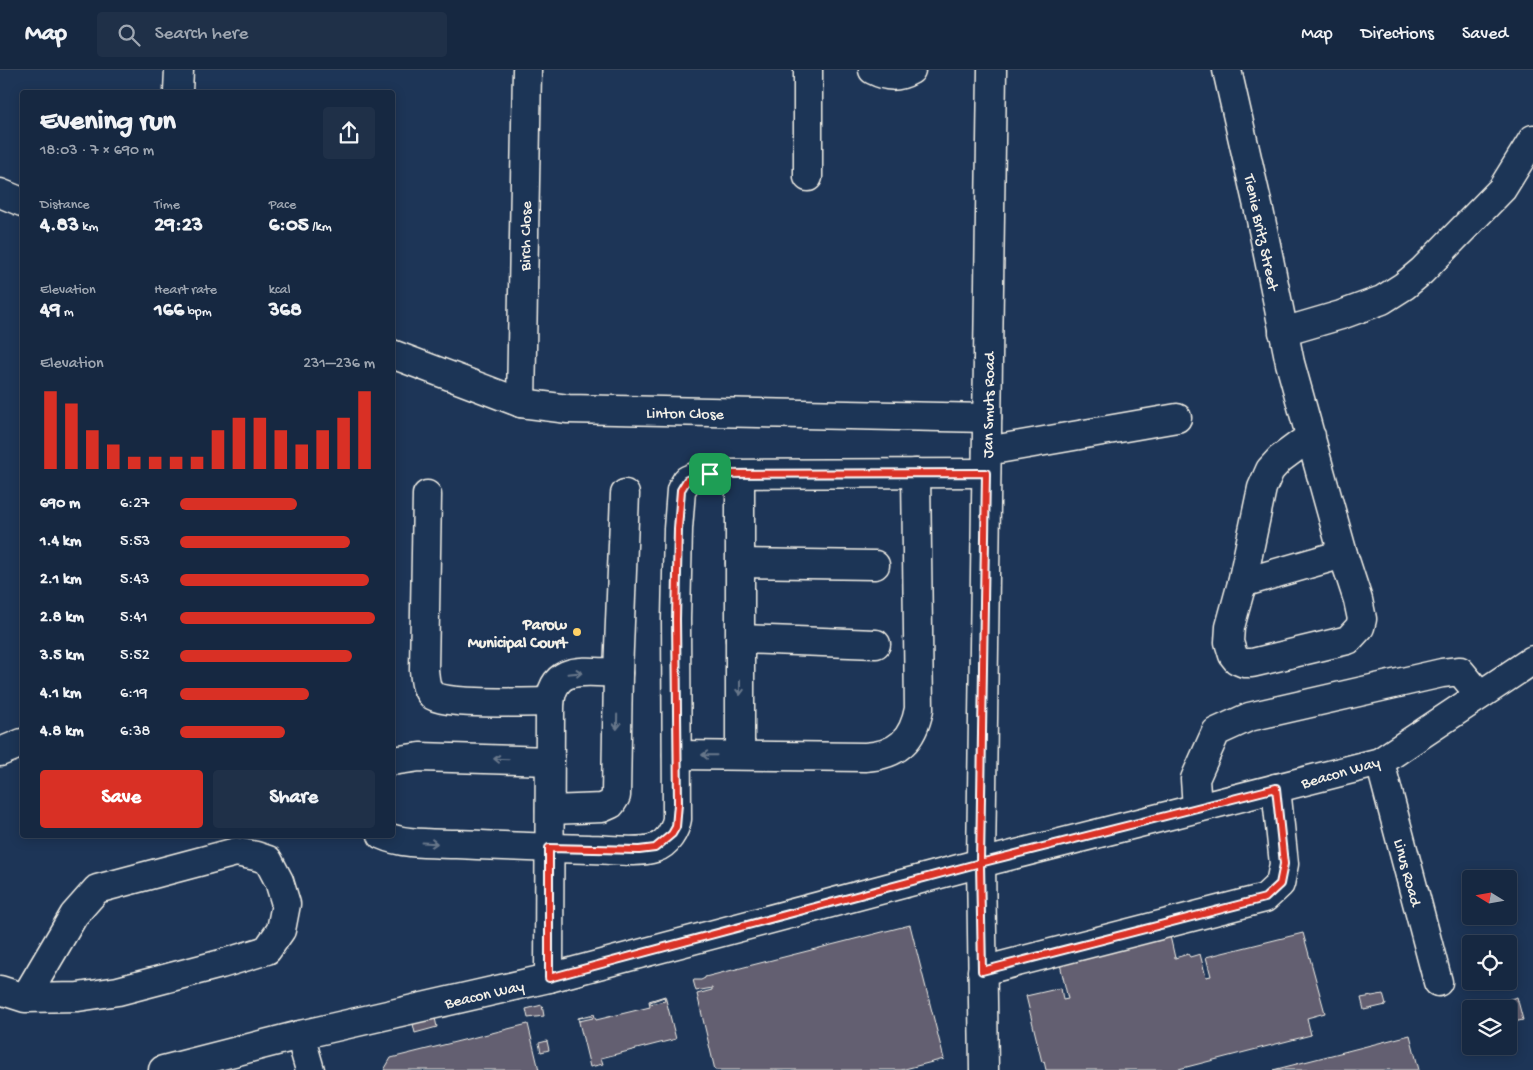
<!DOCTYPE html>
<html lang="en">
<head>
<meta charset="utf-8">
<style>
  body { margin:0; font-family:"Gochi Hand",sans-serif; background:#1f3048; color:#f1f3f6; height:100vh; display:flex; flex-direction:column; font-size:19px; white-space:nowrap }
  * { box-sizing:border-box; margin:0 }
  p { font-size:16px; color:#9ea6b1 }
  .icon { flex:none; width:28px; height:28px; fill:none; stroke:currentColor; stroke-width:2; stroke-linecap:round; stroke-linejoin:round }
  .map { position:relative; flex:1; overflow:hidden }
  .side { position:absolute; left:20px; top:20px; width:375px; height:748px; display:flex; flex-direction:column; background:#162841; border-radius:5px; box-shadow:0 2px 12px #0003,0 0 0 1px #35445a }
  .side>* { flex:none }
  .needle { width:32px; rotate:281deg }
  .buttons { position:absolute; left:1462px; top:800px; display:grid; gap:10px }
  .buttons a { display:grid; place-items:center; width:55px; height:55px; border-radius:5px; background:#162841; box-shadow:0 2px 12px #0003,0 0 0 1px #35445a; font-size:25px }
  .pin { position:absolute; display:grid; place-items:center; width:42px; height:42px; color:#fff; margin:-21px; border-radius:10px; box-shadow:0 2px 8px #0006 }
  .round { display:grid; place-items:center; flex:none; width:52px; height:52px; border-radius:5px; background:#1f3048 }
  .head { display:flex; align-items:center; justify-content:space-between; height:85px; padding:0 20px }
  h1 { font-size:28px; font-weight:700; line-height:38px }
  .stats { display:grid; grid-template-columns:repeat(3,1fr); gap:8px; height:85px; padding:5px 20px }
  .stats div { display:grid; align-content:center }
  .stats b { font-size:21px; font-weight:700 }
  .stats small { font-size:14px; font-weight:400 }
  .stats p { font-size:14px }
  .chart { height:140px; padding:10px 20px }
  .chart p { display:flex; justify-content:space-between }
  .chart svg { width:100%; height:90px; margin-top:5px; stroke:#d93025; stroke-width:6 }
  .action { display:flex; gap:10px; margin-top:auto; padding:10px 20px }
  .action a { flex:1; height:58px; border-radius:5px; background:#d93025; color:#fff; font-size:20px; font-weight:700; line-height:58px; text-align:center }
  .action a+a { background:#1f3048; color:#f1f3f6 }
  ul { padding:0 20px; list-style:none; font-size:16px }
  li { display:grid; grid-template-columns:80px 60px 1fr; align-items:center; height:38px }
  li i { height:12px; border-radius:6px; background:#d93025 }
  header { display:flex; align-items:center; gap:30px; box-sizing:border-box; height:70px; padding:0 25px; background:#162841; border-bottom:1px solid #35445a }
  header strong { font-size:24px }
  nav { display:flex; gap:28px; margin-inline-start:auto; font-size:18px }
  .search { width:350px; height:45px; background:#1f3048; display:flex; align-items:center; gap:12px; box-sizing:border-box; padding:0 18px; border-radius:5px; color:#9ea6b1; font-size:19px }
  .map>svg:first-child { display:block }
</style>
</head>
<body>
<header>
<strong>Map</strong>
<div class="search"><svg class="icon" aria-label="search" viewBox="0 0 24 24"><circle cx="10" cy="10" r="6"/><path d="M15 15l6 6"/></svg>Search here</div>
<nav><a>Map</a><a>Directions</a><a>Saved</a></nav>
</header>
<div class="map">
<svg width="1533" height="1000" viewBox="0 0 1533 1000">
  <rect width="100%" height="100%" fill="#1d3557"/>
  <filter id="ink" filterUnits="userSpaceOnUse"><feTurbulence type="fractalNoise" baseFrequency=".02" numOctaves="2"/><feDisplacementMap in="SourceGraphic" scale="10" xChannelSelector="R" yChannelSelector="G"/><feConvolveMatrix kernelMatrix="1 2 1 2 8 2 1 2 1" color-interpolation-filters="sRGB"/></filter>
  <g filter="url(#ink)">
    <!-- building -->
    <g fill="#635e71" stroke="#f4f1e8" fill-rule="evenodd">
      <polygon points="910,855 944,989 901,1000 715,1000 697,924 712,920 712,918 696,921 693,910 701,910 705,908 705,907"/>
      <polygon points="1303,863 1325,943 1307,948 1311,965 1175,1000 1046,1000 1044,991 1042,992 1026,926 1061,918 1063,930 1068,929 1060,894 1170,866 1175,888 1188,884 1190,887 1200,884 1206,907 1211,906 1206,887"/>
      <polygon points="1383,924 1386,935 1364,940 1361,928"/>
      <path d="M665,926l11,43 -75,19 2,6 -13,3 -12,-49 16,-4 2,6 54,-13 -1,-6zM664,927l1,4 -15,3v-2zM592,946l1,2 -14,3v-3z"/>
      <polygon points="1517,927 1523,950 1509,953 1509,939 1495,939 1493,934"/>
      <polygon points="542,935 544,946 528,948 526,939"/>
      <polygon points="435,948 437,957 415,963 413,954"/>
      <polygon points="528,954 539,1000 384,1000 391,988"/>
      <polygon points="1410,965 1419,1000 1273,1000"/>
      <polygon points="547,971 549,980 541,982 539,973"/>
    </g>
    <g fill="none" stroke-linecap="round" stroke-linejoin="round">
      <!-- minor casing -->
      <g stroke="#f4f1e8" stroke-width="31">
        <g id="minor">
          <polyline points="808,0 808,107"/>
          <path d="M873,0c14,7 24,8 38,0"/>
          <polyline points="1227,0 1260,145 1290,293 1343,484 1358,530 1362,549 1360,557 1348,570 1252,593 1244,593 1237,590 1233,585 1229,572 1230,557 1242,513 1262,418 1270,400 1280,389 1311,366"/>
          <polyline points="178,22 179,0"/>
          <polyline points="0,123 22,132"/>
          <polyline points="1283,262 1341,245 1382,230 1404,216 1422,201 1502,119 1533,69"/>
          <polyline points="392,284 521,333 568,339 987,348"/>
          <polyline points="521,333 527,0"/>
          <polyline points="987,381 1177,348"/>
          <path d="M427,425l-3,175c1,8 1,19 8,25 10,10 99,7 118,7"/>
          <polyline points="740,493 875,495"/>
          <polyline points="1242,513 1343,484"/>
          <polyline points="740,569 876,574"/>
          <polyline points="0,682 22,673"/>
          <path d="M677,685l188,2c33,-2 48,-17 54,-48l-3,-236"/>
          <polyline points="740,685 740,404"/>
          <polyline points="392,691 420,687 550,691"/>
          <polyline points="1380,692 1438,912"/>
          <polyline points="1197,738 1195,709 1216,662 1249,647 1442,603 1460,601 1480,625"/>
          <polyline points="550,740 602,738 611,734 616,726 618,603 625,424"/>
          <path d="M382,765c22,10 51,8 75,9 45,2 89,4 133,5 19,0 47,5 65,-1 12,-4 20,-17 22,-29l-1,-200 2,-90 3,-39 6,-10 12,-5 11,-1 276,-1"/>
          <polyline points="982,901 1265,828 1280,814 1284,794 1276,718"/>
          <path d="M549,908l1,-269c0,-46 34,-37 68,-36"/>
          <polyline points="0,920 25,928 78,927 118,921 221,894 267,880 281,860 286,834 279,811 268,790 256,786 236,782 97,819 74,845 25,928"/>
          <polyline points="300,965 310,1000"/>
          <polyline points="163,1000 300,965 549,908 981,793 1380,692 1533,590"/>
          <polyline points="984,1000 981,793 992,0"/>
        </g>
      </g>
      <!-- minor -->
      <use href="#minor" stroke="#1d3557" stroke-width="28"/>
    </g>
    <!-- one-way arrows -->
    <defs><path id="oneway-shaft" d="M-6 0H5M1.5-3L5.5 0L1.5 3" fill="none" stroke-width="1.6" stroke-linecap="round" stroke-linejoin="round" transform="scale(1.25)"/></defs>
    <g stroke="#68778a">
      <use href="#oneway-shaft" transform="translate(575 603) rotate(-5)"/>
      <use href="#oneway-shaft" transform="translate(740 618) rotate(90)"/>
      <use href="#oneway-shaft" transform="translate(617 652) rotate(91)"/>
      <use href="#oneway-shaft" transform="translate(709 685) rotate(-179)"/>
      <use href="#oneway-shaft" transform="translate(501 689) rotate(-178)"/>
      <use href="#oneway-shaft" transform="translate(430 773) rotate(3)"/>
    </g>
  </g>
  <g fill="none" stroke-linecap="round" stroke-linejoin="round" filter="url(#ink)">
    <!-- route casing -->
    <g stroke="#fff" stroke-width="10">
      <polyline id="route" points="710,404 699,405 687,410 681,420 678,459 676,549 678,734 676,757 672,764 655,778 639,780 549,778 549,908 980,793 982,901 1265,828 1280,814 1284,794 1276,718 980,793 986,403 710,404"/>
    </g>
    <!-- route -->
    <use href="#route" stroke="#d93025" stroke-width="6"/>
  </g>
  <!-- markers -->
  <circle fill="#ffd166" stroke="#1d3557" stroke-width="2" cx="577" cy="562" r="5"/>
  <g text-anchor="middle" stroke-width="4" stroke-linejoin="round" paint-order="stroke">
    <!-- street labels -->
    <g font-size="16" fill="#f4f1e8" stroke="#1d3557">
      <text transform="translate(1263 162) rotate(78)" y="6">Tienie Britz Street</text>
      <text transform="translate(524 166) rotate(-89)" y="6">Birch Close</text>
      <text transform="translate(987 335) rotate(-89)" y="6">Jan Smuts Road</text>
      <text transform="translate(685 342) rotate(1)" y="6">Linton Close</text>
      <text transform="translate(1340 701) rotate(-16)" y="6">Beacon Way</text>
      <text transform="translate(1409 802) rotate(75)" y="6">Linus Road</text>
      <text transform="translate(484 923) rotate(-13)" y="6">Beacon Way</text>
    </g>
    <!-- poi labels -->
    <g font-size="16" font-weight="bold" fill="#f4f1e8" stroke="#1d3557" text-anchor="end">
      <text x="567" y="559">Parow<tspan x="567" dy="18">Municipal Court</tspan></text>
    </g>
  </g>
</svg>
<div class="buttons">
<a><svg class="needle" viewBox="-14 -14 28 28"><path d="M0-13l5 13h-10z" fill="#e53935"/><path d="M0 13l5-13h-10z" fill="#9ea6b1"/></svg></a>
<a><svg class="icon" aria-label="locate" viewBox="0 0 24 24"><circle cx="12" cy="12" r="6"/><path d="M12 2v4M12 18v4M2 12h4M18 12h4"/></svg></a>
<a><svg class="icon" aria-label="layers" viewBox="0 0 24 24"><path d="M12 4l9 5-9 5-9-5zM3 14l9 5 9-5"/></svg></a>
</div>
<div class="pin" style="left:710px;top:404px;background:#1e9e55"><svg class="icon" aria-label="arrive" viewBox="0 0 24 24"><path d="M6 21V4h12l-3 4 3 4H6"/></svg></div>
<section class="side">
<div class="head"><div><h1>Evening run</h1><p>18:03 · 7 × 690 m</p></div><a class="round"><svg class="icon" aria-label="share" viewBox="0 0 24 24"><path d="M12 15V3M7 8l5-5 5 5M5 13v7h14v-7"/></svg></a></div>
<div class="stats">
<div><p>Distance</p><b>4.83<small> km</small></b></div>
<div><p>Time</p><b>29:23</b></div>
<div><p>Pace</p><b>6:05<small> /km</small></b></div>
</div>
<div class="stats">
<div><p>Elevation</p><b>49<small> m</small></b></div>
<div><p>Heart rate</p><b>166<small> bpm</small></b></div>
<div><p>kcal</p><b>368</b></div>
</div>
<div class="chart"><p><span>Elevation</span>231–236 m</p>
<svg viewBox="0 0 160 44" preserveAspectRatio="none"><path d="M5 44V6M15 44V12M25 44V25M35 44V32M45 44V38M55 44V38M65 44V38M75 44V38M85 44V25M95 44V19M105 44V19M115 44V25M125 44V32M135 44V25M145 44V19M155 44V6"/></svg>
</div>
<ul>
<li><b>690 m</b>6:27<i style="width:60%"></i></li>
<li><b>1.4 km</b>5:53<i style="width:87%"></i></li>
<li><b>2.1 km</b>5:43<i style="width:97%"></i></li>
<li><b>2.8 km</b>5:41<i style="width:100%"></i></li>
<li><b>3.5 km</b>5:52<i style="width:88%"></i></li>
<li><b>4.1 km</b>6:19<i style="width:66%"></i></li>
<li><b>4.8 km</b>6:38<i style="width:54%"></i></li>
</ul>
<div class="action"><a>Save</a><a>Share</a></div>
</section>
</div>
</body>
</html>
